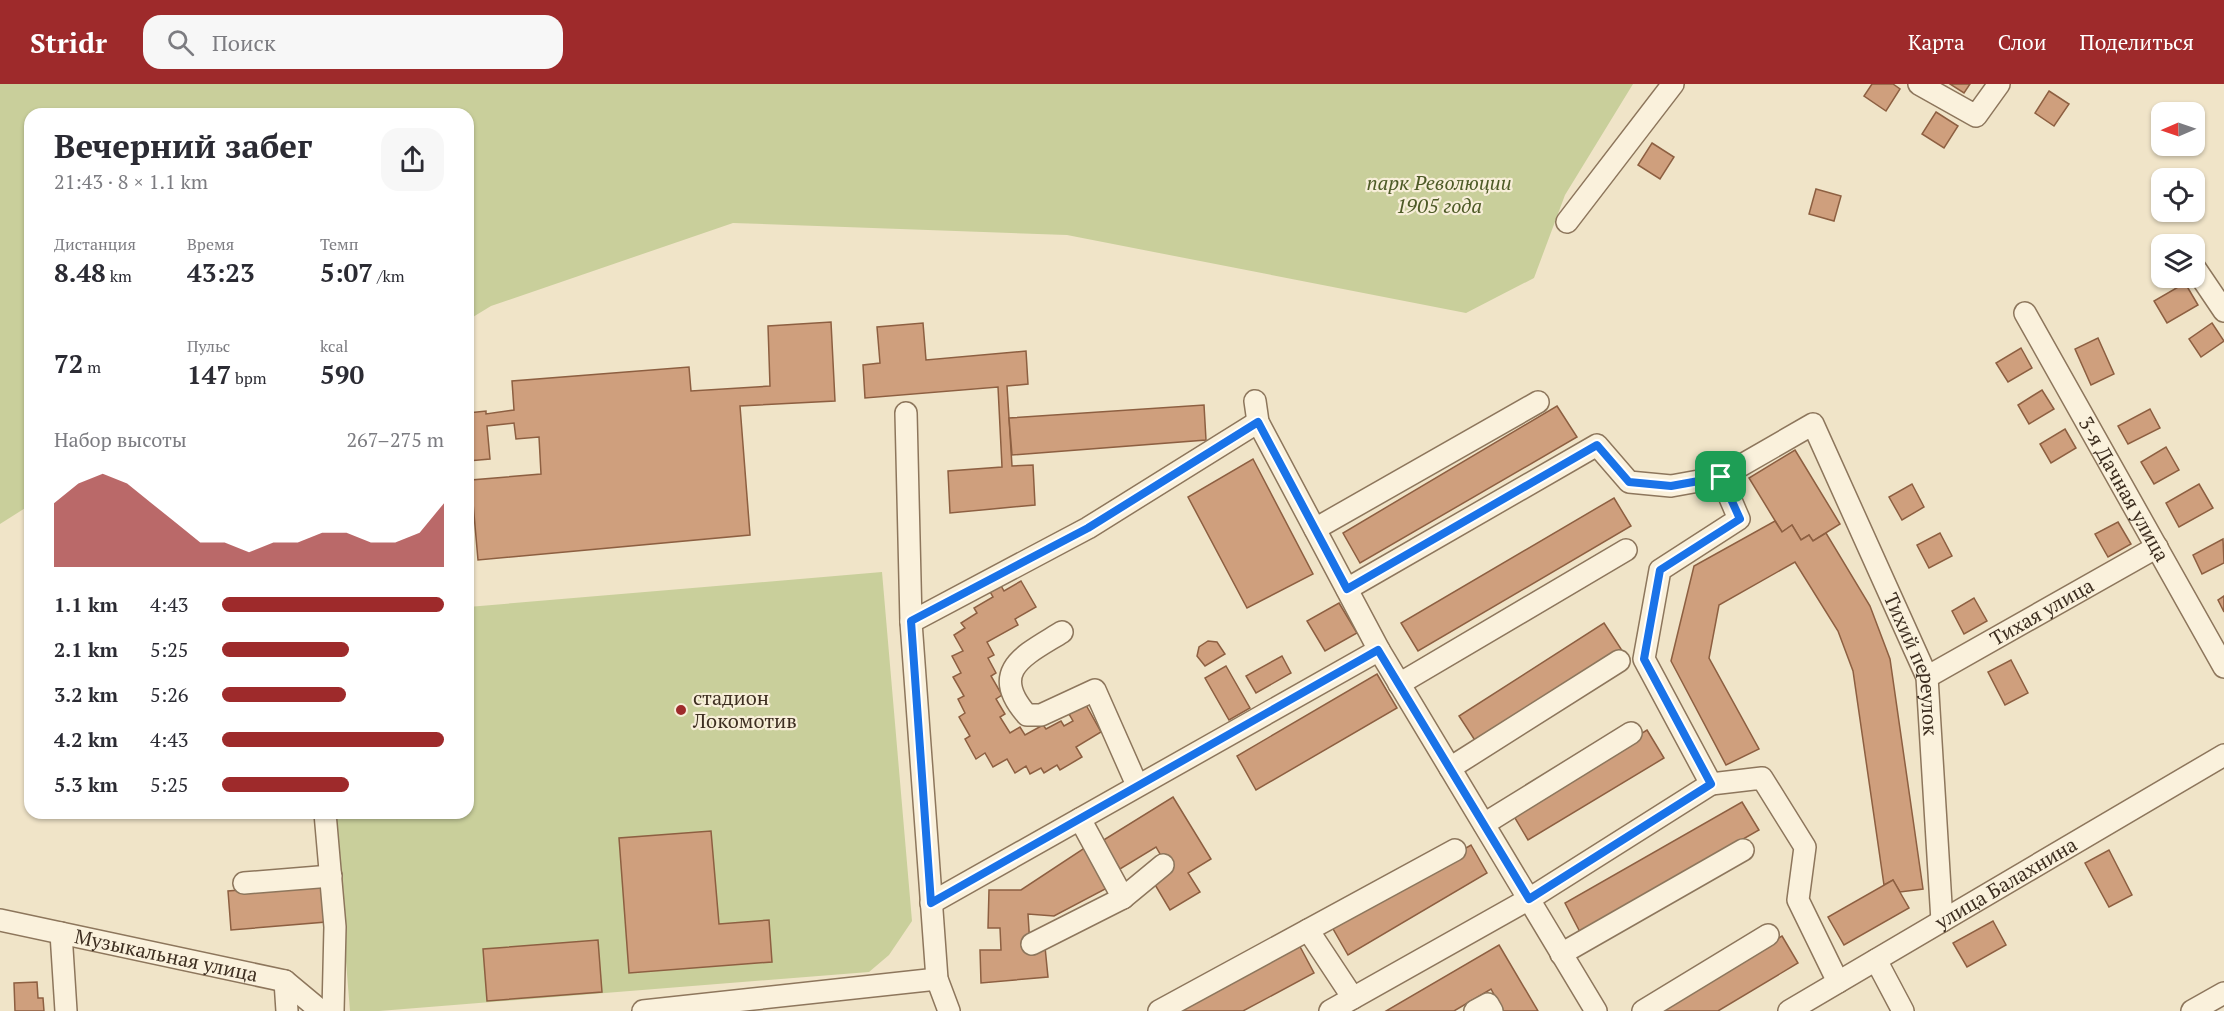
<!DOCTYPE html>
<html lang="ru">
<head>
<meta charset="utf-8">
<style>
  body { margin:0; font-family:"PT Serif",serif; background:#f7f7f7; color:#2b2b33; height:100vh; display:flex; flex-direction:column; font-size:22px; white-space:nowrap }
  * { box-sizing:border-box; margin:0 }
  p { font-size:20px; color:#7c7c81 }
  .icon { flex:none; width:33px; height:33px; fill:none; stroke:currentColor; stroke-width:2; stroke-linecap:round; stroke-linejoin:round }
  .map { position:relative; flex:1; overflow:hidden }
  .drawer { position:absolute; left:24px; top:24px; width:450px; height:711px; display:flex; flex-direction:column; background:#fff; border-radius:18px; box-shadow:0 2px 4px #0004 }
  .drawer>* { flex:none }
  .needle { width:39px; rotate:268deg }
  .tools { position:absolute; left:2151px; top:18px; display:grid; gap:12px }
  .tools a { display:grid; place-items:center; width:54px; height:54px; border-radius:12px; background:#fff; box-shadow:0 2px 4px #0004; font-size:30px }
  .pin { position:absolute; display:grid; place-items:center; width:51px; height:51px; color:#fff; margin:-26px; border-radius:12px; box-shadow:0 3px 9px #0006 }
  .round { display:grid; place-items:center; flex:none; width:63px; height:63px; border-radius:18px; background:#f7f7f7 }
  .overview { display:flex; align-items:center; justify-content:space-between; height:102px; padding:0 30px }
  h1 { font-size:33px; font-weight:700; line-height:45px }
  .figures { display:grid; grid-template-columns:repeat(3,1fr); gap:9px; height:102px; padding:6px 30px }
  .figures div { display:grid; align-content:center }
  .figures b { font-size:26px; font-weight:700 }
  .figures small { font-size:16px; font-weight:400 }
  .figures p { font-size:16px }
  .chart { height:168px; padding:12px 30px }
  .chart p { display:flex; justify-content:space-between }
  .chart svg { width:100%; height:108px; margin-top:6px; fill:#9e2a2b; opacity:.7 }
  ul { padding:0 30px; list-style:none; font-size:20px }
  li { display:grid; grid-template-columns:96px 72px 1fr; align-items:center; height:45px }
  li i { height:15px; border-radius:8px; background:#9e2a2b }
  header { display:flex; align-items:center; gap:36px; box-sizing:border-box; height:84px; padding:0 30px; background:#9e2a2b; color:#fff }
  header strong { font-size:28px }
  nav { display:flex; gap:33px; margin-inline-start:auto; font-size:21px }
  .search { width:420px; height:54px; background:#f7f7f7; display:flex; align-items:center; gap:15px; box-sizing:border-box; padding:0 21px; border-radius:18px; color:#7c7c81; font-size:22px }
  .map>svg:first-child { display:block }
</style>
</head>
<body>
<header>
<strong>Stridr</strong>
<div class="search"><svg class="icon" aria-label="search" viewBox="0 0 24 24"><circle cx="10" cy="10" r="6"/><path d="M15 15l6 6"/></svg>Поиск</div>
<nav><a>Карта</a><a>Слои</a><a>Поделиться</a></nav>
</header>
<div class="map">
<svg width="2224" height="927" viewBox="0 0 2224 927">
  <rect width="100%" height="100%" fill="#f0e4c8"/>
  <!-- green -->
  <g fill="#c9cf9b">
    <polygon points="0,0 1633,0 1565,111 1534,194 1466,229 1067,151 733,139 491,222 468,236 468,30 30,30 30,421 0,440"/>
    <polygon points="882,488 912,837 889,871 869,888 379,927 350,927 334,729 468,729 468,523"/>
  </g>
  <!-- building -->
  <g fill="#cf9f7d" stroke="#8d5f41" stroke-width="1.5">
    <polygon points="1872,0 1893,0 1900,5 1886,27 1864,12"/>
    <polygon points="1950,0 1970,0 1964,9"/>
    <polygon points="2049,7 2069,20 2054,42 2035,29"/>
    <polygon points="1936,28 1958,42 1944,64 1922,50"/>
    <polygon points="1652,59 1674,73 1660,95 1638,81"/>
    <polygon points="1816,105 1841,112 1834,137 1809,130"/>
    <polygon points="2185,199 2198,221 2167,239 2154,217"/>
    <polygon points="831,238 835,317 740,322 750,451 478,476 471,396 541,390 539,353 516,355 514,339 487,342 490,375 468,377 468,329 486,327 486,330 514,326 512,297 689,283 691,307 770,302 768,242"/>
    <polygon points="923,239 926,276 1026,267 1028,300 1007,302 1012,382 1033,381 1035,421 950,429 948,387 1002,383 998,303 865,314 863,281 880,279 877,243"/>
    <polygon points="2212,239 2224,257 2201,273 2189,255"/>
    <polygon points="2098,254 2114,290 2091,301 2075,265"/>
    <polygon points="2021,264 2032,284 2008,298 1996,279"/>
    <polygon points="2042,306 2054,325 2029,340 2018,321"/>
    <polygon points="1204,321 1206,356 1012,371 1009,334"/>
    <polygon points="1557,322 1577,353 1360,479 1343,449"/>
    <polygon points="2150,325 2160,344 2128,360 2118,342"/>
    <polygon points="2065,345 2076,364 2051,379 2040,360"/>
    <polygon points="2166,363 2179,386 2154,400 2141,378"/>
    <polygon points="1795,366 1840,440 1813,457 1809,451 1801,456 1792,441 1782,448 1749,394"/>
    <polygon points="1253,375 1313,490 1247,524 1188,413"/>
    <polygon points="1912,400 1924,423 1902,436 1889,413"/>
    <polygon points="2199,400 2213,424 2179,443 2166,419"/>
    <polygon points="1614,414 1631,442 1418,567 1401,539"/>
    <polygon points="1775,437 1782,448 1792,441 1801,456 1809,451 1813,457 1826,449 1870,522 1890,575 1923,805 1900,808 1893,796 1884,801 1853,587 1838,547 1795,478 1719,521 1709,574 1759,665 1726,681 1671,577 1694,482"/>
    <polygon points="2118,438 2131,460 2108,473 2095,450"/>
    <polygon points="1940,449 1952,472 1929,484 1917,461"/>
    <polygon points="2223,455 2224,479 2202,490 2193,471"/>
    <polygon points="1021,497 1036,523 1015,535 1018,541 987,558 994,571 988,574 996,589 991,592 1002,611 996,615 1005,630 1000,633 1010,649 1020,643 1025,651 1043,641 1046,645 1061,637 1064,642 1073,637 1069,630 1086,621 1101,648 1076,663 1082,673 1060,686 1057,681 1044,689 1041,684 1030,690 1026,682 1015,689 1007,675 993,683 985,669 976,675 965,655 970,652 959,633 965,629 958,615 964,612 953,593 961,589 952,572 963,567 954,551 965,544 961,539 977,529 974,524 993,513 989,506 1000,500 1004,507"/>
    <polygon points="2224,512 2224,528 2218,516"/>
    <polygon points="1974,514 1987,537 1964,550 1952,527"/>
    <polygon points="1339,519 1357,549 1325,567 1307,537"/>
    <polygon points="1604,539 1623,568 1478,661 1459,632"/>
    <polygon points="1208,557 1217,558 1225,570 1205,582 1197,572 1199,563"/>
    <polygon points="1282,572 1291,589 1256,609 1246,592"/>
    <polygon points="2011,576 2028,609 2005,621 1988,588"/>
    <polygon points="1226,582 1250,624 1229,636 1205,594"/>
    <polygon points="1377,590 1397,624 1256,706 1237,672"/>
    <polygon points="1647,646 1664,674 1528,756 1512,729"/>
    <polygon points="1173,713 1211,775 1188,789 1200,808 1170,826 1151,794 1168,784 1156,763 1120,785 1102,757"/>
    <polygon points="1742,718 1759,746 1580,848 1565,819"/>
    <polygon points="212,729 249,729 213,732"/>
    <polygon points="711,747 719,840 769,836 772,878 629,889 619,754"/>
    <polygon points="1471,761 1487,789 1348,871 1332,843"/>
    <polygon points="1086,763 1109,803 1054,832 1028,830 1030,862 1045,863 1048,893 981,899 980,866 1001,866 1000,844 988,844 989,806 1021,806"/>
    <polygon points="2109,766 2132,811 2109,823 2085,779"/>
    <polygon points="1893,796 1909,824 1844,861 1828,833"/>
    <polygon points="323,799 326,838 231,846 228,807"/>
    <polygon points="1993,837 2006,861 1967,883 1953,859"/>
    <polygon points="1782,852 1798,879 1718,927 1658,927"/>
    <polygon points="598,856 602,908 487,917 483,865"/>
    <polygon points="1297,857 1314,889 1243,927 1167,927"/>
    <polygon points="1499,861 1538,927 1503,927 1491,905 1454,927 1386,927"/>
    <polygon points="37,898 38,914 43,914 44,927 15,927 14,899"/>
  </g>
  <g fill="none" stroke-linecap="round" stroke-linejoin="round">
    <!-- minor casing -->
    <g stroke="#8d765c" stroke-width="24">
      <g id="minor">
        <polyline points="1919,0 1976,32 1999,0"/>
        <polyline points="1567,138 1673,0"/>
        <polyline points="2195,184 2224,227"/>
        <path id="s1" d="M2025,229l199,354"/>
        <polyline points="1255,317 1258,338 1379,566 1596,927"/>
        <polyline points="906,329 911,538"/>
        <polyline points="1315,445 1538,318"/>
        <polyline points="1347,505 1597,361 1629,398 1671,402 1721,393"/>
        <path d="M1062,548c-35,22 -75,38 -35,83h14l54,-25 42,95"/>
        <path id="s2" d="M1927,593l230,-130"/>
        <polyline points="1399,600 1626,466"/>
        <polyline points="1450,684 1619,577"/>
        <polyline points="325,729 335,843 333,927"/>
        <polyline points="1080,735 1123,814"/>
        <polyline points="1484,740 1631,649"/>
        <polyline points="244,799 331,792"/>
        <polyline points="931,819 1379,566"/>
        <path id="s3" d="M0,836l285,61 36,30"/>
        <polyline points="1308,846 1353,914"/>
        <polyline points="61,849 66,927"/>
        <polyline points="1032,860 1123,814 1163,781"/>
        <polyline points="1561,870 1743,766"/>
        <polyline points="1876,876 1903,927"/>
        <polyline points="285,897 287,927"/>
        <path id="s4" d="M1838,898l-40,-82 7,-53 -43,-69 -51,6 -67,-125 16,-89 79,-51 -18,-42 92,-53 114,253 15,244"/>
        <polyline points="643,927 937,895"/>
        <polyline points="949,927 937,895 911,538 1088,444 1258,338"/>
        <polyline points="1159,927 1455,766"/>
        <polyline points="1330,927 1529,815 1711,700"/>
        <polyline points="1475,927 1488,920 1492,927"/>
        <polyline points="1643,927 1768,851"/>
        <path id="s5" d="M1789,927l435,-256"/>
        <polyline points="2192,927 2224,909"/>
      </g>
    </g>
    <!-- minor -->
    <use href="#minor" stroke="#faf1dc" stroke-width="21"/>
  </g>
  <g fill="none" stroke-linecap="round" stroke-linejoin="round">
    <!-- route casing -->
    <g stroke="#fff" stroke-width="12">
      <polygon id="route" points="1258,338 1347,505 1597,361 1629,398 1671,402 1721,393 1740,435 1660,486 1644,575 1711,700 1529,815 1378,566 931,819 911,537 1088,444"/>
    </g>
    <!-- route -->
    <use href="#route" stroke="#1a73e8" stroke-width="8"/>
  </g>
  <!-- markers -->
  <circle fill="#9e2a2b" stroke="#f7eed8" stroke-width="2" cx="681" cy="626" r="6"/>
  <g text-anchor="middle" stroke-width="4.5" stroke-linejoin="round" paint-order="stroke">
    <!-- park labels -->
    <g font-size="20" font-style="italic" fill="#4d5a26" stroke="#f7eed8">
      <text x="1439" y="106">парк Революции<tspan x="1439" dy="23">1905 года</tspan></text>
    </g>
    <!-- street labels -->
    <g font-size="20" fill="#3d2e20" stroke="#f7eed8">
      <text dy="7" stroke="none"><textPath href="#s1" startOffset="202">3-я Дачная улица</textPath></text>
      <text dy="7" stroke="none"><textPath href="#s2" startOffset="132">Тихая улица</textPath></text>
      <text dy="7" stroke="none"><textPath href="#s4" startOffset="1017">Тихий переулок</textPath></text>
      <text dy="7" stroke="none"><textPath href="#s5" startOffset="252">улица Балахнина</textPath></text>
      <text dy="7" stroke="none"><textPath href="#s3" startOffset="170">Музыкальная улица</textPath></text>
    </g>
    <!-- poi labels -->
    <g font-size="20" fill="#3d2e20" stroke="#f7eed8" text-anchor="start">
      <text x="693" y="621">стадион<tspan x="693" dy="23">Локомотив</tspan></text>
    </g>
  </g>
</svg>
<div class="tools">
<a><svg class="needle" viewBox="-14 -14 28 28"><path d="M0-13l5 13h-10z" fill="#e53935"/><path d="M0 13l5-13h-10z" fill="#7c7c81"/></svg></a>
<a><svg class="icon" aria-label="locate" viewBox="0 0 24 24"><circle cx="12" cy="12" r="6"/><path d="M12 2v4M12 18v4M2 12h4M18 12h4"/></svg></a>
<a><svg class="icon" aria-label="layers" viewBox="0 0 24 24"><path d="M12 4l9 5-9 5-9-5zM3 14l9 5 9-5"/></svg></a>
</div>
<div class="pin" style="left:1721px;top:393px;background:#1e9e55"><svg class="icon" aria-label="arrive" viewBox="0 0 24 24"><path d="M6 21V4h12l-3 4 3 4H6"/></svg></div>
<section class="drawer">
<div class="overview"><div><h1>Вечерний забег</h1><p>21:43 · 8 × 1.1 km</p></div><a class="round"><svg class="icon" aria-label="share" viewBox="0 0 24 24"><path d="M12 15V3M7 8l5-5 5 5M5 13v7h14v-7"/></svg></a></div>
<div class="figures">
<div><p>Дистанция</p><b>8.48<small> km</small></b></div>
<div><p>Время</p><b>43:23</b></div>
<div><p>Темп</p><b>5:07<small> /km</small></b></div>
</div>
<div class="figures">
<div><b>72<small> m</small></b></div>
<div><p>Пульс</p><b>147<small> bpm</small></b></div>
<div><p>kcal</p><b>590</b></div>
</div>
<div class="chart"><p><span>Набор высоты</span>267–275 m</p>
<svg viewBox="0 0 160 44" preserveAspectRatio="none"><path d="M0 44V18L10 10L20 6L30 10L40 18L50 26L60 34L70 34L80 38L90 34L100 34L110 30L120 30L130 34L140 34L150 30L160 18V44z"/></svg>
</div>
<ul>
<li><b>1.1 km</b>4:43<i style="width:100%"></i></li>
<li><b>2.1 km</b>5:25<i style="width:57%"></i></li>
<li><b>3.2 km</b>5:26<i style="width:56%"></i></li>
<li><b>4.2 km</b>4:43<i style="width:100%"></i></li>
<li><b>5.3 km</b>5:25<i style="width:57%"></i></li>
</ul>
</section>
</div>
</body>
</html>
